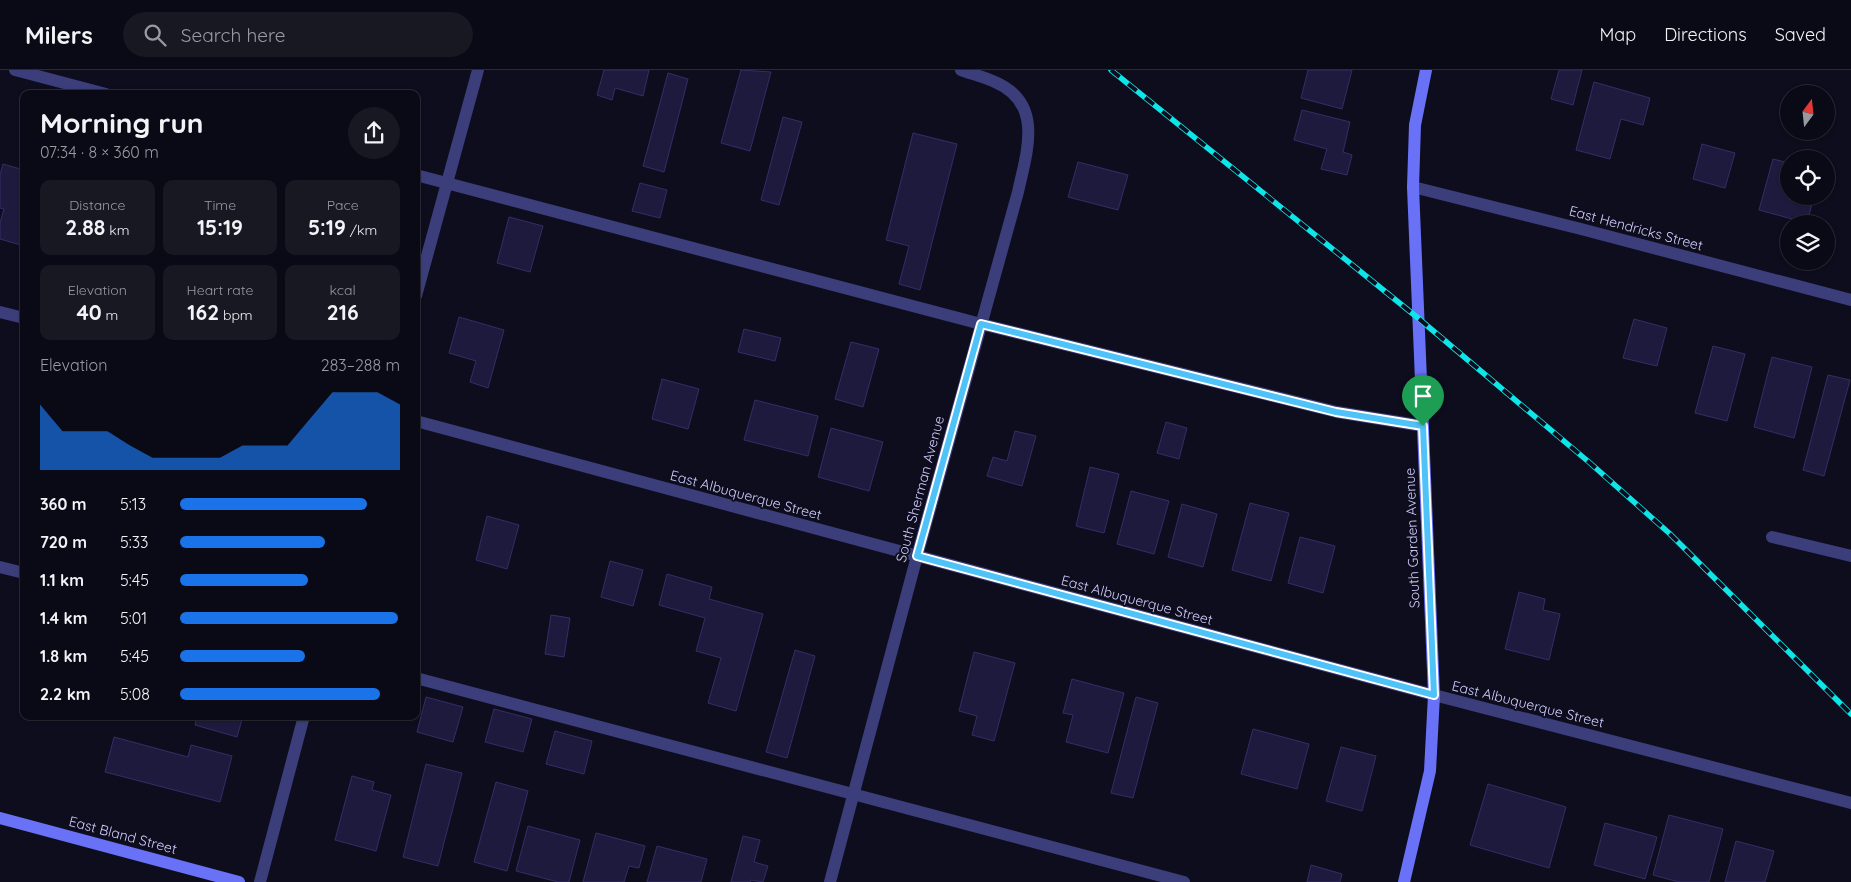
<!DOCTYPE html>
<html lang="en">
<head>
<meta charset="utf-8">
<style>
  body { margin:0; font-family:Quicksand,sans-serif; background:#181823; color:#f1f3f6; height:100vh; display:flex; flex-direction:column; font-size:19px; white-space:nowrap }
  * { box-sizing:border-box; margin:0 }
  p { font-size:16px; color:#999aa1 }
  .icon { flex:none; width:28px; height:28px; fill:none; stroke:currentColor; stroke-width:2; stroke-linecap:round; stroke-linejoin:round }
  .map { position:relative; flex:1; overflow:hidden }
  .side { position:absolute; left:20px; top:20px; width:400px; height:630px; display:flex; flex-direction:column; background:#0a0a16; border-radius:10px; box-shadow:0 1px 4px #0004,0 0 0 1px #2a2b35 }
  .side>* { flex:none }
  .needle { width:32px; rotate:15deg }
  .buttons { position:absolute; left:1780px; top:15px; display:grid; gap:10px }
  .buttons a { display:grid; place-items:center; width:55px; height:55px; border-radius:50%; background:#0a0a16; box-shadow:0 1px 4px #0004,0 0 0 1px #2a2b35; font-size:25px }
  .pin { position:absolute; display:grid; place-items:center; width:42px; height:42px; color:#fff; margin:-51px -21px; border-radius:50% 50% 50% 0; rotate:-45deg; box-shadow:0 0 5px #0007 }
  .pin .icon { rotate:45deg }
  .round { display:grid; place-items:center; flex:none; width:52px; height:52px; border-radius:26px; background:#181823 }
  .summary { display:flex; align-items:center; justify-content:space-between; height:85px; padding:0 20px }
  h1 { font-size:28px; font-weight:700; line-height:38px }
  .metrics { display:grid; grid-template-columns:repeat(3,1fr); gap:8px; height:85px; padding:5px 20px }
  .metrics div { display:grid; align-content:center; border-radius:10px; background:#181823; text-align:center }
  .metrics b { font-size:21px; font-weight:700 }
  .metrics small { font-size:14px; font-weight:400 }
  .metrics p { font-size:14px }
  .chart { height:140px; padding:10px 20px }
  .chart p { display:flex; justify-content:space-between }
  .chart svg { width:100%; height:90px; margin-top:5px; fill:#1a73e8; opacity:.7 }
  ul { padding:0 20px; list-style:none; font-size:16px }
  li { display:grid; grid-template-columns:80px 60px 1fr; align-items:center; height:38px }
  li i { height:12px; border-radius:6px; background:#1a73e8 }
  header { display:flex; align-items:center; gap:30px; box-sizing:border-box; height:70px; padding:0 25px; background:#0a0a16; border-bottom:1px solid #2a2b35 }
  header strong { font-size:24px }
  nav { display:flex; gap:28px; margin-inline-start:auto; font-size:18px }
  .search { width:350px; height:45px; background:#181823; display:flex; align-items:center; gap:12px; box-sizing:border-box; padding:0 18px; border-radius:28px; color:#999aa1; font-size:19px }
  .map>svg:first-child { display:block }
</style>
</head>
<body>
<header>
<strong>Milers</strong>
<div class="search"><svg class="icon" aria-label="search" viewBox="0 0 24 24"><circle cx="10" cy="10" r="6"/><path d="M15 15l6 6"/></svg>Search here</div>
<nav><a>Map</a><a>Directions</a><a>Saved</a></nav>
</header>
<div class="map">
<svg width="1851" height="812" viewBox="0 0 1851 812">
  <rect width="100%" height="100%" fill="#0e0d1d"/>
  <!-- building -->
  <g fill="#1e1a3d" stroke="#342d68">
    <polygon points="604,0 649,0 643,26 615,18 612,30 597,25"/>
    <polygon points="741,0 771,2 750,81 721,73"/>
    <polygon points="1308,0 1352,0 1342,39 1301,28"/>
    <polygon points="1559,0 1582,0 1573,35 1551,29"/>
    <polygon points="668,3 688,9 664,102 643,96"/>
    <polygon points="1594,12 1650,28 1643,55 1621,49 1610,89 1576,80"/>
    <polygon points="1302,40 1350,52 1343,82 1352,85 1347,105 1321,99 1327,79 1294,70"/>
    <polygon points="783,47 802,52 779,135 761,130"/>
    <polygon points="913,63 957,74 920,220 899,214 909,176 886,170"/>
    <polygon points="1702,74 1735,83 1725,118 1693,109"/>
    <polygon points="1773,89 1789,93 1789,126 1814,126 1807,153 1759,140"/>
    <polygon points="1078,92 1128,105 1118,140 1068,127"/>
    <polygon points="3,94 24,100 24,176 0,169 0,153 4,139 0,138 0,105"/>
    <polygon points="640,113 667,120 660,148 632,141"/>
    <polygon points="509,147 543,156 530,202 497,193"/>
    <polygon points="459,247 504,260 488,318 470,312 476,291 449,283"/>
    <polygon points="1634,249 1667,258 1657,296 1623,288"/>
    <polygon points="744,259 781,268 775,291 738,282"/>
    <polygon points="851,272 879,279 863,337 835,329"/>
    <polygon points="1713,276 1745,284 1727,351 1695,343"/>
    <polygon points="1772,287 1812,297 1794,368 1754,357"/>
    <polygon points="1828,305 1850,310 1824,406 1803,400"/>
    <polygon points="662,309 699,319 688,359 652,349"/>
    <polygon points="755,330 818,346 808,386 744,370"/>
    <polygon points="1166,352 1187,358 1179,389 1157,383"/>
    <polygon points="831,358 883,372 869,421 818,407"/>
    <polygon points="1015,361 1036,366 1022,416 987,406 993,387 1007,391"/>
    <polygon points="1090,397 1119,404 1104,463 1076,456"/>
    <polygon points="1131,421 1169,431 1154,484 1117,474"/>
    <polygon points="1250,433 1289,443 1271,511 1232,500"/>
    <polygon points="1182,434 1217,444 1203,497 1168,487"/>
    <polygon points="487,446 519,455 507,499 476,490"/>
    <polygon points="1300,467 1335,476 1323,523 1288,513"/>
    <polygon points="610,491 643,500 633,536 601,527"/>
    <polygon points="667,504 712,517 709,529 763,544 736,641 708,633 721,588 696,581 705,548 659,535"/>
    <polygon points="1519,522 1545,529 1543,540 1560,544 1549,590 1505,579"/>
    <polygon points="551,545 570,548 564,587 545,584"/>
    <polygon points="795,580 815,586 787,688 766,682"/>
    <polygon points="974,582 1015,593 994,671 972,665 977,646 959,641"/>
    <polygon points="1072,609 1124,623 1108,683 1066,672 1073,645 1063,643"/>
    <polygon points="426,627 463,637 453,672 417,662"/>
    <polygon points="1136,627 1158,633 1133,728 1111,723"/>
    <polygon points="494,639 532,649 523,682 485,672"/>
    <polygon points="197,646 243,646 237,667 195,655"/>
    <polygon points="1253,659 1309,674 1297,719 1241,704"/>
    <polygon points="555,661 592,671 584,704 546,694"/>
    <polygon points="114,667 188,687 191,675 232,686 220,732 105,702"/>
    <polygon points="1341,677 1376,686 1362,741 1326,731"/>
    <polygon points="426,694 462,703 438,796 403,787"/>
    <polygon points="352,706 374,712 372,720 391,725 376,781 335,770"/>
    <polygon points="496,712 528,721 507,801 474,792"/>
    <polygon points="1488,714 1566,737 1549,798 1470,775"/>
    <polygon points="1669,745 1723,759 1709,812 1679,812 1653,805"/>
    <polygon points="1605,753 1657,767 1645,809 1594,795"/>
    <polygon points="528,756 580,770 569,812 558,812 516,801"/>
    <polygon points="596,763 645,776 639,798 629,796 624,812 583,812"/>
    <polygon points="743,766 760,770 754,792 768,796 763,812 751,810 750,812 731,812"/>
    <polygon points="1736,771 1774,781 1765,812 1725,812"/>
    <polygon points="657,776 707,789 701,812 647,812"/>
    <polygon points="1311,795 1342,804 1340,812 1307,812"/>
  </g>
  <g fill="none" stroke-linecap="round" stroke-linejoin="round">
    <!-- lane -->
    <g stroke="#3b3e7a" stroke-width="12">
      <polyline points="15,0 106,24"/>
      <polyline points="416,105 981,254 1337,342 1423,356"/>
      <polyline points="1772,467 1851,486"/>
      <polyline points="0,497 24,503"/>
      <polyline points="416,608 1184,812"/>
    </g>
    <!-- street -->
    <g stroke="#3b3e7a" stroke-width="12">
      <polyline points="1413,117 1581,159 1851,230"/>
      <polyline points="416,226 478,0"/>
      <polyline points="0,242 24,248"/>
      <polyline points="416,351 1434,625 1851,733"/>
      <polyline points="260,812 304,646"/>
      <path d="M830,812l87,-326 101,-364c9,-41 26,-89 -23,-110 -11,-5 -23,-8 -34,-12"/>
    </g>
    <!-- secondary -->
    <g stroke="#6972f7" stroke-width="12">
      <polyline points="0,748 239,812"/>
      <polyline points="1404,812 1430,701 1434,625 1413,117 1415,55 1426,0"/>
    </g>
    <!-- rail casing -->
    <g stroke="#0de5e8" stroke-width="5.5">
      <polyline id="rail" points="1111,0 1418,248 1590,393 1669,463 1851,644"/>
    </g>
    <!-- rail -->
    <use href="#rail" stroke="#0e0d1d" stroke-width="4" stroke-dasharray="11" stroke-linecap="butt"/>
  </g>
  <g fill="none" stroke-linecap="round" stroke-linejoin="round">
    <!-- route casing -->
    <g stroke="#fff" stroke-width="10">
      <polygon id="route" points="981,254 1336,342 1423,356 1434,625 917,486"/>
    </g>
    <!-- route -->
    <use href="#route" stroke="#4fc3f7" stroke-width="6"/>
  </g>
  <g text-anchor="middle" stroke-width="4" stroke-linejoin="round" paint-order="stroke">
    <!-- street labels -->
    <g font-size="14" fill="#ceccfc" stroke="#0e0d1d">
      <text transform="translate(1636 158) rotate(15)" y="5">East Hendricks Street</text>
      <text transform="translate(920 419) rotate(-75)" y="5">South Sherman Avenue</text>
      <text transform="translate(746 425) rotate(15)" y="5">East Albuquerque Street</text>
      <text transform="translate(1412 468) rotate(-92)" y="5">South Garden Avenue</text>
      <text transform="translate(1137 530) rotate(15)" y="5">East Albuquerque Street</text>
      <text transform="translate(1528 634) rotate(14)" y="5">East Albuquerque Street</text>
      <text transform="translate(123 765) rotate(15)" y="5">East Bland Street</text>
    </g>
  </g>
</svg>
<div class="buttons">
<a><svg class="needle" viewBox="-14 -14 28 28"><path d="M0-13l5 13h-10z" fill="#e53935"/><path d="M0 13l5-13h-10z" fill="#999aa1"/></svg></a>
<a><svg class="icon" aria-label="locate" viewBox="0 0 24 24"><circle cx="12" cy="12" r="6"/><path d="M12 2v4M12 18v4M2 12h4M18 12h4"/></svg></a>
<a><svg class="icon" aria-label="layers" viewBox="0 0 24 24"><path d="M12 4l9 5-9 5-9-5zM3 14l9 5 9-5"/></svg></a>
</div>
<div class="pin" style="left:1423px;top:356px;background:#1e9e55"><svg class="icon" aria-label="arrive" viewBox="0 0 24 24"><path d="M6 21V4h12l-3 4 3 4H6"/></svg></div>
<section class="side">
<div class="summary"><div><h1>Morning run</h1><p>07:34 · 8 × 360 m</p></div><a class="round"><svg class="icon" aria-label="share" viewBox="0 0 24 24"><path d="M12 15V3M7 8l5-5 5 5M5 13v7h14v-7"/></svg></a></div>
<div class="metrics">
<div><p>Distance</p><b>2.88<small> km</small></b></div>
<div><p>Time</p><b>15:19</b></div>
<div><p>Pace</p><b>5:19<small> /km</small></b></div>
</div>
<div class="metrics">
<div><p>Elevation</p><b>40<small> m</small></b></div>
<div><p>Heart rate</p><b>162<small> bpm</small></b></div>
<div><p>kcal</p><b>216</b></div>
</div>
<div class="chart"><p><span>Elevation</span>283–288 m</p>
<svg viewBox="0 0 160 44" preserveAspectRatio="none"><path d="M0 44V12L10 25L20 25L30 25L40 32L50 38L60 38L70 38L80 38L90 32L100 32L110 32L120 19L130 6L140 6L150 6L160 12V44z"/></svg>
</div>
<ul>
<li><b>360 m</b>5:13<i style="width:85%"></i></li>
<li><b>720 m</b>5:33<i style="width:66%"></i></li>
<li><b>1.1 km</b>5:45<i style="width:58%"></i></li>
<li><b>1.4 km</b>5:01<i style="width:99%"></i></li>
<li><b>1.8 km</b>5:45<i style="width:57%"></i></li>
<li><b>2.2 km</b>5:08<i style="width:91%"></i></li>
</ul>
</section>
</div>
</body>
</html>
